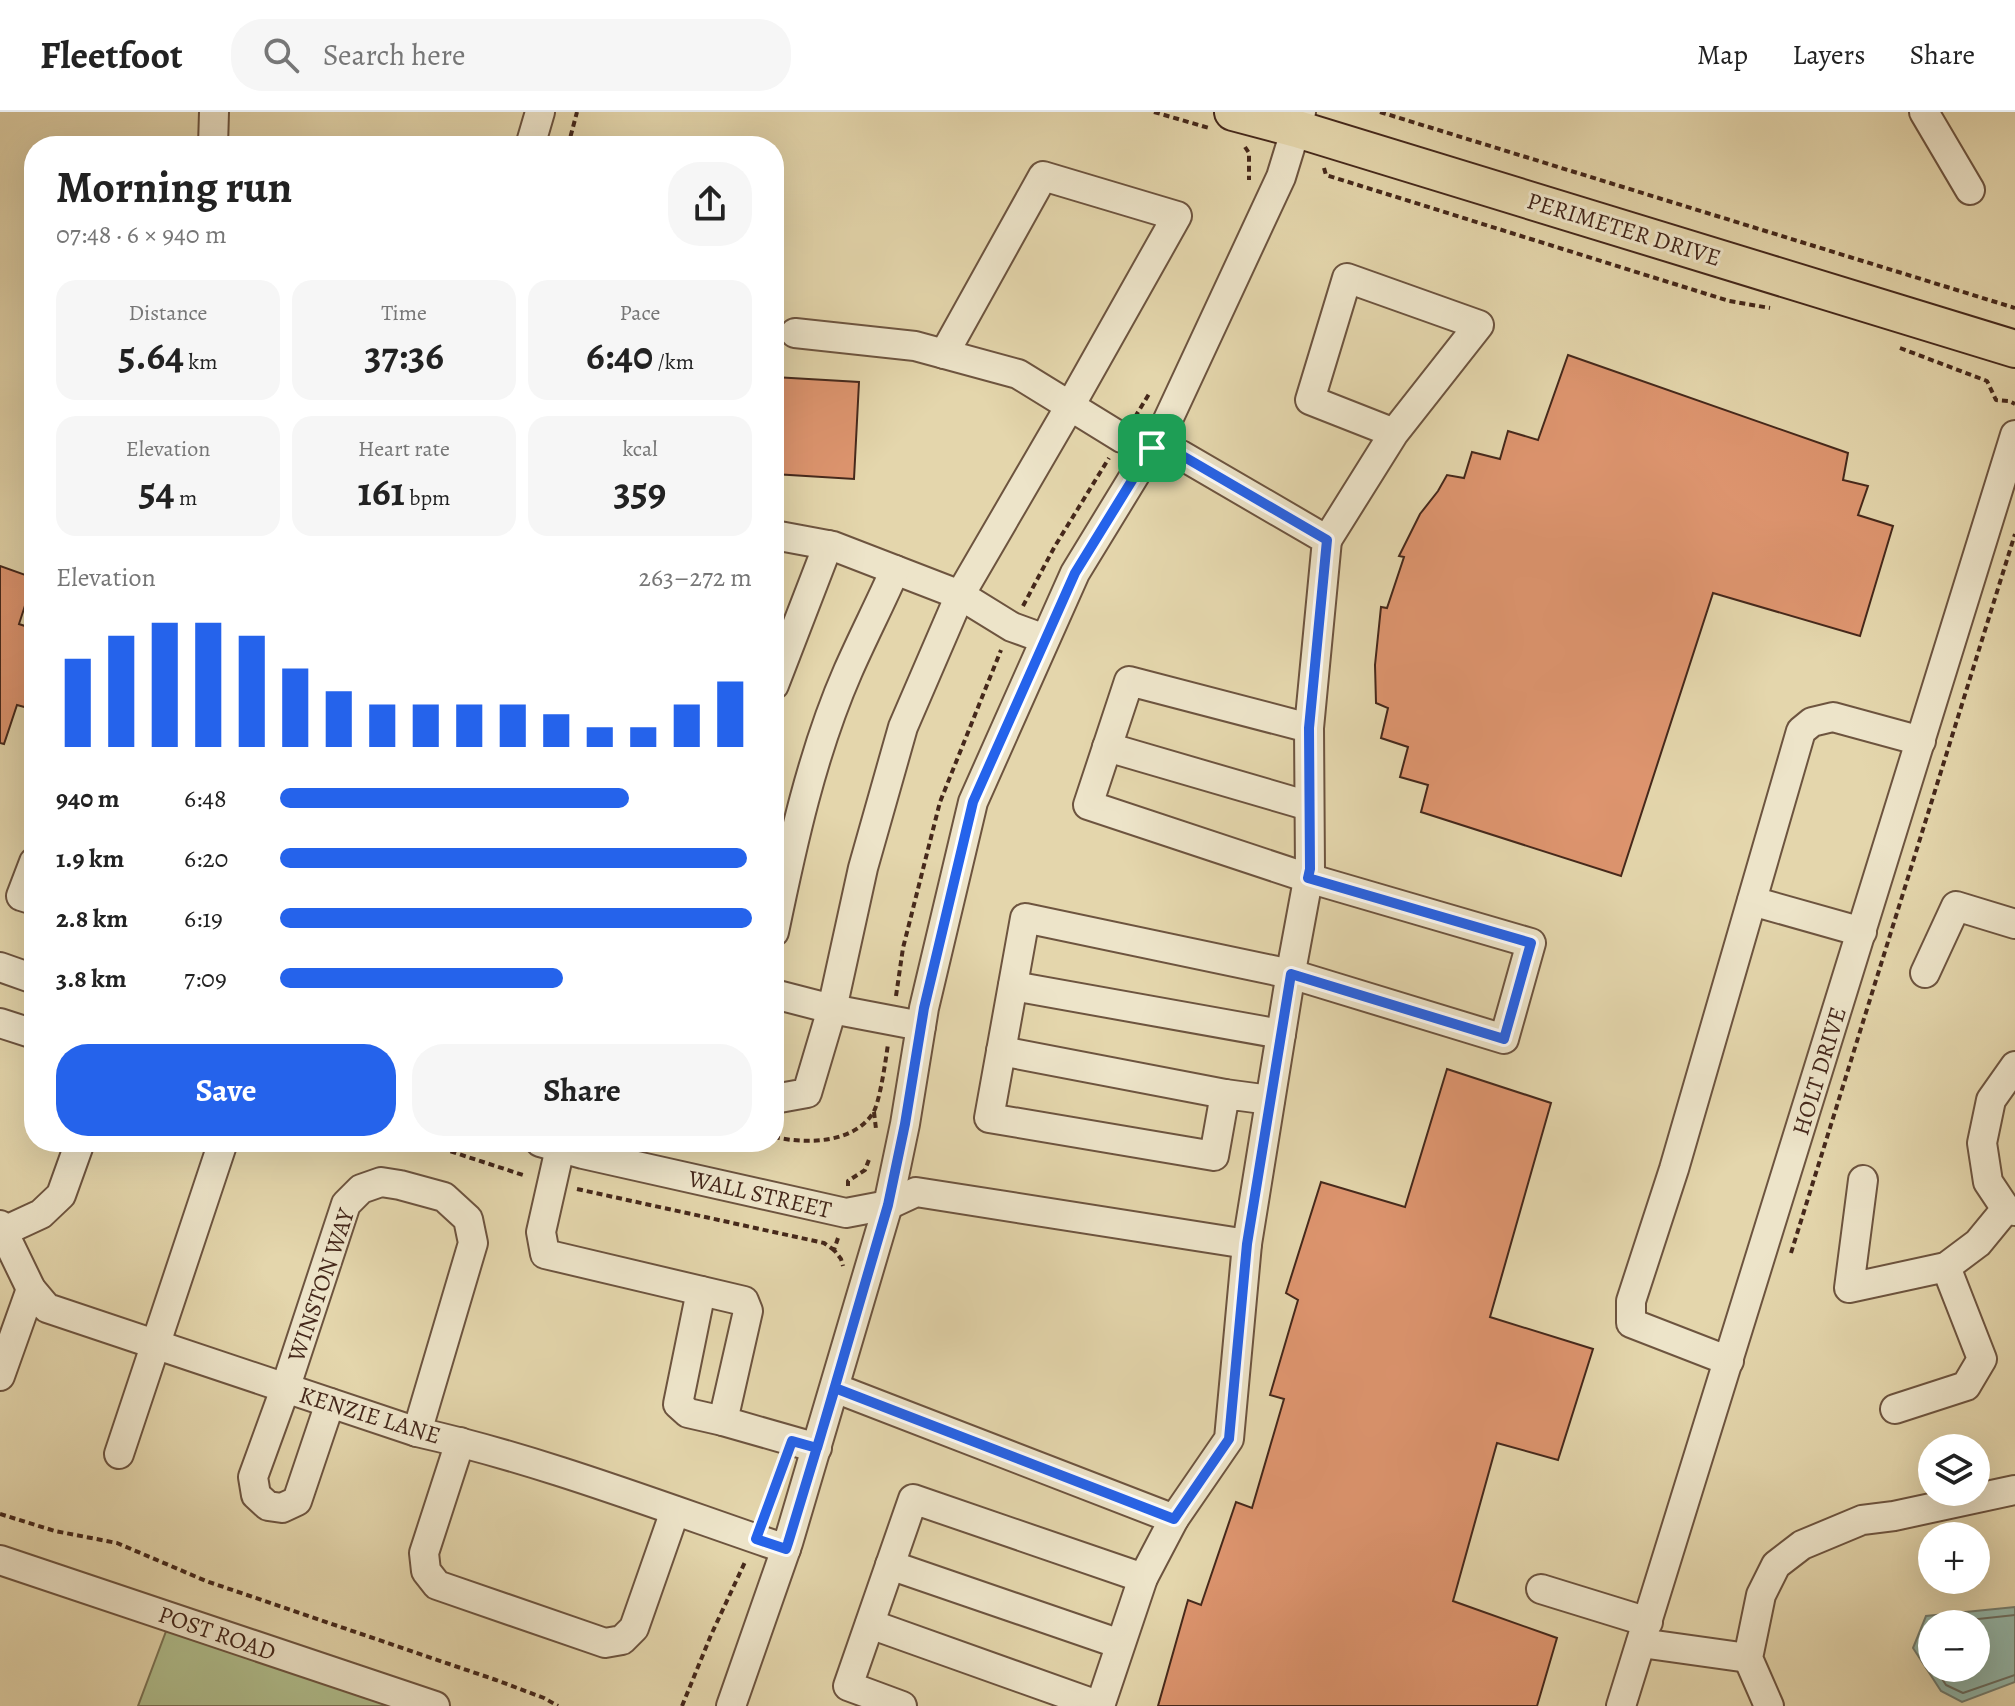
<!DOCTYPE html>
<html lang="en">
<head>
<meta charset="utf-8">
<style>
  body { margin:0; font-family:Alegreya,serif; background:#f6f6f6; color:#222; height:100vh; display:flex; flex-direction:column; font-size:30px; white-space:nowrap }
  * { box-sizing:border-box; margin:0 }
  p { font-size:26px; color:#767676 }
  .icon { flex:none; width:44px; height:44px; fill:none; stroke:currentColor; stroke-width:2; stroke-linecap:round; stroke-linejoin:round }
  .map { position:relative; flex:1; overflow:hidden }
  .sheet { position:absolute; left:24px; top:24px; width:760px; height:1016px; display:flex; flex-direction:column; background:#fff; border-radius:32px; box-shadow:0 8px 32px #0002 }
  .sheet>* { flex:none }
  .controls { position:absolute; left:1918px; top:1322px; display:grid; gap:16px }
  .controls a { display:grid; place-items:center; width:72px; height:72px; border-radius:50%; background:#fff; box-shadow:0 8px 32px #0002; font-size:40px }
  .pin { position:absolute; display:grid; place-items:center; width:68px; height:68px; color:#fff; margin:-34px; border-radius:16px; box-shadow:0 4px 12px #0006 }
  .round { display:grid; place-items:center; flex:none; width:84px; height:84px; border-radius:32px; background:#f6f6f6 }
  .overview { display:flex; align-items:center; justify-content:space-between; height:136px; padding:0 32px }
  h1 { font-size:44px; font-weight:700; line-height:60px }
  .figures { display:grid; grid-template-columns:repeat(3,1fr); gap:12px; height:136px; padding:8px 32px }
  .figures div { display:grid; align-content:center; border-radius:20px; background:#f6f6f6; text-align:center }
  .figures b { font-size:40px; font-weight:700 }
  .figures small { font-size:22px; font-weight:400 }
  .figures p { font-size:22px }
  .chart { height:224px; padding:16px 32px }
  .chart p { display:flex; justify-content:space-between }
  .chart svg { width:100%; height:144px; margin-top:8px; stroke:#2563eb; stroke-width:6 }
  .cta { display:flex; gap:16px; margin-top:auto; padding:16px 32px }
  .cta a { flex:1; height:92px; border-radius:32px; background:#2563eb; color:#fff; font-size:32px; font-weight:700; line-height:92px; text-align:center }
  .cta a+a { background:#f6f6f6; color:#222 }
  ul { padding:0 32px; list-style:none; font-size:26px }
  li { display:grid; grid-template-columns:128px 96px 1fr; align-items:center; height:60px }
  li i { height:20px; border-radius:10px; background:#2563eb }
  header { display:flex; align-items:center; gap:48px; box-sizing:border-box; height:112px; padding:0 40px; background:#fff; border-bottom:2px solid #e0e0e0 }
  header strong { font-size:38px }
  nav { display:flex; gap:44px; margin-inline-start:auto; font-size:28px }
  .search { width:560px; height:72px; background:#f6f6f6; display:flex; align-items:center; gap:20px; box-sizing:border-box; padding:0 28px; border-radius:32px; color:#767676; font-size:30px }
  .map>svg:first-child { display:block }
</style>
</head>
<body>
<header>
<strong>Fleetfoot</strong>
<div class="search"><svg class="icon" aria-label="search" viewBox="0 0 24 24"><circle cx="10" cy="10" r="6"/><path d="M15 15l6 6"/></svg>Search here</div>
<nav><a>Map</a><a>Layers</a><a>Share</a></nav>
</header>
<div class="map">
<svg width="2015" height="1594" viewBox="0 0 2015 1594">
  <rect width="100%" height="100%" fill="#e4d6ac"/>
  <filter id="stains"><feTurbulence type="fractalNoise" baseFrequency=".0025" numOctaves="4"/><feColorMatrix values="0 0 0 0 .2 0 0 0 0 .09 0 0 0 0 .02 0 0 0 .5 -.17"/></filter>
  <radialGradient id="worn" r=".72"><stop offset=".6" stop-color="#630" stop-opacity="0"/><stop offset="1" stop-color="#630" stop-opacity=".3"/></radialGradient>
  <!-- green -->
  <polygon fill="#b0be8d" stroke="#7a7354" stroke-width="2" points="171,1506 430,1594 138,1594"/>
  <!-- water -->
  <path fill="#95b9ab" stroke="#757f71" stroke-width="2" fill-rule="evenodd" d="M2015,1495v75l-53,20 -21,-11 -28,-43 13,-32zM1932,1512h44v44h-44z"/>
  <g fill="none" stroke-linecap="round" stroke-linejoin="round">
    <!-- shore -->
    <g stroke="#6d7063" stroke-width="2">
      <polyline points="1932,1512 2015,1503"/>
      <polyline points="1935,1556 1946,1573 1963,1581 2015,1563"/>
    </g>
  </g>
  <!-- building -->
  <g fill="#de956f" stroke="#45281b" stroke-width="2">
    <polygon points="1568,243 1848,341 1843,368 1868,374 1858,403 1893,414 1860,524 1713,481 1621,764 1421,700 1428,673 1400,665 1408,635 1381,626 1388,596 1376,591 1375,553 1381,495 1387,496 1404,445 1399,444 1420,402 1438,379 1447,363 1464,366 1472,340 1500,347 1508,319 1538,328"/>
    <polygon points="774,265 859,270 854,367 774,362"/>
    <polygon points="0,454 34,466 19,512 34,517 34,577 28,596 17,593 4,632 0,631"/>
    <polygon points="1447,957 1551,991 1490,1205 1593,1237 1558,1348 1497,1331 1453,1489 1557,1526 1537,1594 1158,1594 1188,1488 1201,1493 1236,1390 1252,1396 1284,1287 1270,1283 1298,1188 1286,1181 1321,1070 1405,1095"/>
  </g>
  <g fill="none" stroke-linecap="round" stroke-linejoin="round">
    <!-- minor casing -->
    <g stroke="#6d543f" stroke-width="32">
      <g id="minor">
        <polyline points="1924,0 1970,78"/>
        <polyline points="213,34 214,0"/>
        <polyline points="530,34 540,0"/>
        <polyline points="774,423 833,434 960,483 1070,294 1177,104 1043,64 944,242"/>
        <polyline points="1327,428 1394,321 1479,213 1347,166 1310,288 1394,321"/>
        <polyline points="774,573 828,433"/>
        <polyline points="1107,635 1309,694"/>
        <polyline points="34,750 21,784 34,788"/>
        <polyline points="1752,789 1862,820"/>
        <path d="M774,820c18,-87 38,-179 74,-261 15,-34 32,-67 47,-101"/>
        <polyline points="0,855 34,867"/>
        <polyline points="1925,861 1956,794 2015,812"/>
        <polyline points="1013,874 1281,922"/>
        <polyline points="774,882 832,897 863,756 903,615 960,483 1012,515 1045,527"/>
        <polyline points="0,911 34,922"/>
        <polyline points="1001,939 1225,982"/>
        <polyline points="2015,954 1991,988 1982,1031 1988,1070 2006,1097 2015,1099"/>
        <polyline points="774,987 807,981 832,897 921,914"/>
        <polyline points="1270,988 1225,982 1214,1044 989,1006 1025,806 1291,862 1504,927 1531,831 1308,766 1088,693 1129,569 1309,616"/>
        <polyline points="540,1030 583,1042 846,1101 888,1093 916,1080 1247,1132 1292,854 1310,757 1309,616 1327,428 1181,343 1122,326 1018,262 915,234 795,221"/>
        <polyline points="560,1036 541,1120 545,1142 744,1189 748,1199 723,1309 817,1336"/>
        <polyline points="1863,1068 1849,1176 1946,1155 1978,1131 2006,1097"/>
        <path d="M0,1113l31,64 16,19 370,124c125,28 248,76 369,117"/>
        <polyline points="0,1121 41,1102 61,1083 80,1030"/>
        <polyline points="701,1179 678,1292 688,1301 723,1309"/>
        <polyline points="1729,1249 1631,1211 1631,1189 1674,1057 1801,619 1812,610 1833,605 1921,629"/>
        <polyline points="0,1264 31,1177"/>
        <polyline points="835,1276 1174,1407 1229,1327 1247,1132"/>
        <polyline points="330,1291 297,1389 282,1396 268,1394 256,1383 253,1365 285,1277 346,1092 361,1077 381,1070 400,1073 444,1085 468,1107 473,1131 417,1320"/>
        <polyline points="1895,1297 1966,1274 1982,1247 1946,1155"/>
        <polyline points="460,1330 424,1441 426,1459 437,1473 605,1531 622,1528 634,1516 675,1399"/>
        <polyline points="119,1342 223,1030"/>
        <polyline points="0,1448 435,1594"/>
        <polyline points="890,1453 1120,1532"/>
        <polyline points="1541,1477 1648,1510"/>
        <polyline points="870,1512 1100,1594"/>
        <polyline points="1641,1531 1748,1546"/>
        <polyline points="731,1594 788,1431 888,1093 905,1012 924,896 973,690 1075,461 1166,312 1281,65 1301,0"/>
        <polyline points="902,1594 848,1574 913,1387 1143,1466"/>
        <polyline points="1100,1594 1143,1466 1174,1407"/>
        <polyline points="1621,1594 2015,323"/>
        <polyline points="1769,1594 1748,1546 1761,1483 1776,1453 1802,1433 1862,1408 1894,1404 2015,1378"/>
      </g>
    </g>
    <!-- major casing -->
    <g stroke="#45281b" stroke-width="40">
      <polyline id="major" points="1233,0 1297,17 2015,237"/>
    </g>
    <!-- path -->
    <g stroke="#45281b" stroke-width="4" stroke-dasharray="6 4" stroke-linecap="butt">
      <polyline points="1154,0 1209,16"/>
      <polyline points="1380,0 2015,196"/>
      <polyline points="568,34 577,0"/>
      <polyline points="1245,35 1249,41 1249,68"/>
      <polyline points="1324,56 1326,63 1729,189 1770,196"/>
      <polyline points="1900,236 1987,269 1996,288 2009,289 2015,292"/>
      <polyline points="1135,305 1149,282"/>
      <polyline points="1023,494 1055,434 1109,346"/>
      <polyline points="896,884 903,836 940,690 1001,538"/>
      <polyline points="874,1000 876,1017"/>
      <path d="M774,1025c32,7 79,7 99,-24 7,-11 13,-55 15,-69"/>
      <polyline points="422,1030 526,1064"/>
      <polyline points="848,1074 848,1069 865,1058 870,1045"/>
      <polyline points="577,1077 824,1131 834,1138"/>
      <polyline points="838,1126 834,1138 841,1147 843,1154"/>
      <polyline points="1791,1141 2015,422"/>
      <polyline points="0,1402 55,1419 117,1431 206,1469 496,1568 544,1586 558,1594"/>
      <polyline points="766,1402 775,1376"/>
      <polyline points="682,1594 711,1523 745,1450"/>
    </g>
    <!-- minor -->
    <use href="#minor" stroke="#ede4c9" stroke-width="28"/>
    <!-- major -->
    <use href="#major" stroke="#e4d6ac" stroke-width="36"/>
  </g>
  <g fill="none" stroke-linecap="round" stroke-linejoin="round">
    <!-- route casing -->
    <g stroke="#fff" stroke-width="16">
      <polyline id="route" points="1152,336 1075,461 973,690 924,896 905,1012 888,1093 817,1336 792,1329 756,1427 786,1437 788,1431 835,1276 1174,1407 1229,1327 1247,1132 1291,862 1504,927 1531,831 1308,766 1310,757 1309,616 1327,428 1181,343 1152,336"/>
    </g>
    <!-- route -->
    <use href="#route" stroke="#2563eb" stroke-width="10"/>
  </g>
  <g text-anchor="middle" stroke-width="6" stroke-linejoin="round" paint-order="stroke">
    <!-- street labels -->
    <g font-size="24" fill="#45281b" stroke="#ede4c9">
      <text transform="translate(1624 117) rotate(17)" y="8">PERIMETER DRIVE</text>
      <text transform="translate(1819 959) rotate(-73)" y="8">HOLT DRIVE</text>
      <text transform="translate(760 1082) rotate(13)" y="8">WALL STREET</text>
      <text transform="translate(321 1173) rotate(-71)" y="8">WINSTON WAY</text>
      <text transform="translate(370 1303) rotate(17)" y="8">KENZIE LANE</text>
      <text transform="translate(217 1521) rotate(19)" y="8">POST ROAD</text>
    </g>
  </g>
  <rect width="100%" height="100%" filter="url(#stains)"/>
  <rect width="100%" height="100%" fill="url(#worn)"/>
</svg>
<div class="controls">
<a><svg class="icon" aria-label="layers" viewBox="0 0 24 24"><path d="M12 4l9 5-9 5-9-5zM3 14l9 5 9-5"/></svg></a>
<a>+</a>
<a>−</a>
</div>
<div class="pin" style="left:1152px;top:336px;background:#1e9e55"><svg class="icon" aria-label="arrive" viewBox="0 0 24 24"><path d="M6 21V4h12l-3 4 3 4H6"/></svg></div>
<section class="sheet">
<div class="overview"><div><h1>Morning run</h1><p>07:48 · 6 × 940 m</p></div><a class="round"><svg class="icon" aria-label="share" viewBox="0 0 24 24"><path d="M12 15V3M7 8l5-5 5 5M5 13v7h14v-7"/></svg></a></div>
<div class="figures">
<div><p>Distance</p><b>5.64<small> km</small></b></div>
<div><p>Time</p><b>37:36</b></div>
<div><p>Pace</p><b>6:40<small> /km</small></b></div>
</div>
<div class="figures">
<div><p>Elevation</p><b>54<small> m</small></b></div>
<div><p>Heart rate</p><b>161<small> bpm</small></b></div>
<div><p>kcal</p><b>359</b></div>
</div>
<div class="chart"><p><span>Elevation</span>263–272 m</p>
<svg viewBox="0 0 160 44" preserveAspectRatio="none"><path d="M5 44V17M15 44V10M25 44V6M35 44V6M45 44V10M55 44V20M65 44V27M75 44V31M85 44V31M95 44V31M105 44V31M115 44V34M125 44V38M135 44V38M145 44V31M155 44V24"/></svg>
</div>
<ul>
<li><b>940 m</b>6:48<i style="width:74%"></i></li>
<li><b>1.9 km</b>6:20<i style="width:99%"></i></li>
<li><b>2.8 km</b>6:19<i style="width:100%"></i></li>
<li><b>3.8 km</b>7:09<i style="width:60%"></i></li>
</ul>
<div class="cta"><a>Save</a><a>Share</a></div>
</section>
</div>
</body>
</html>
